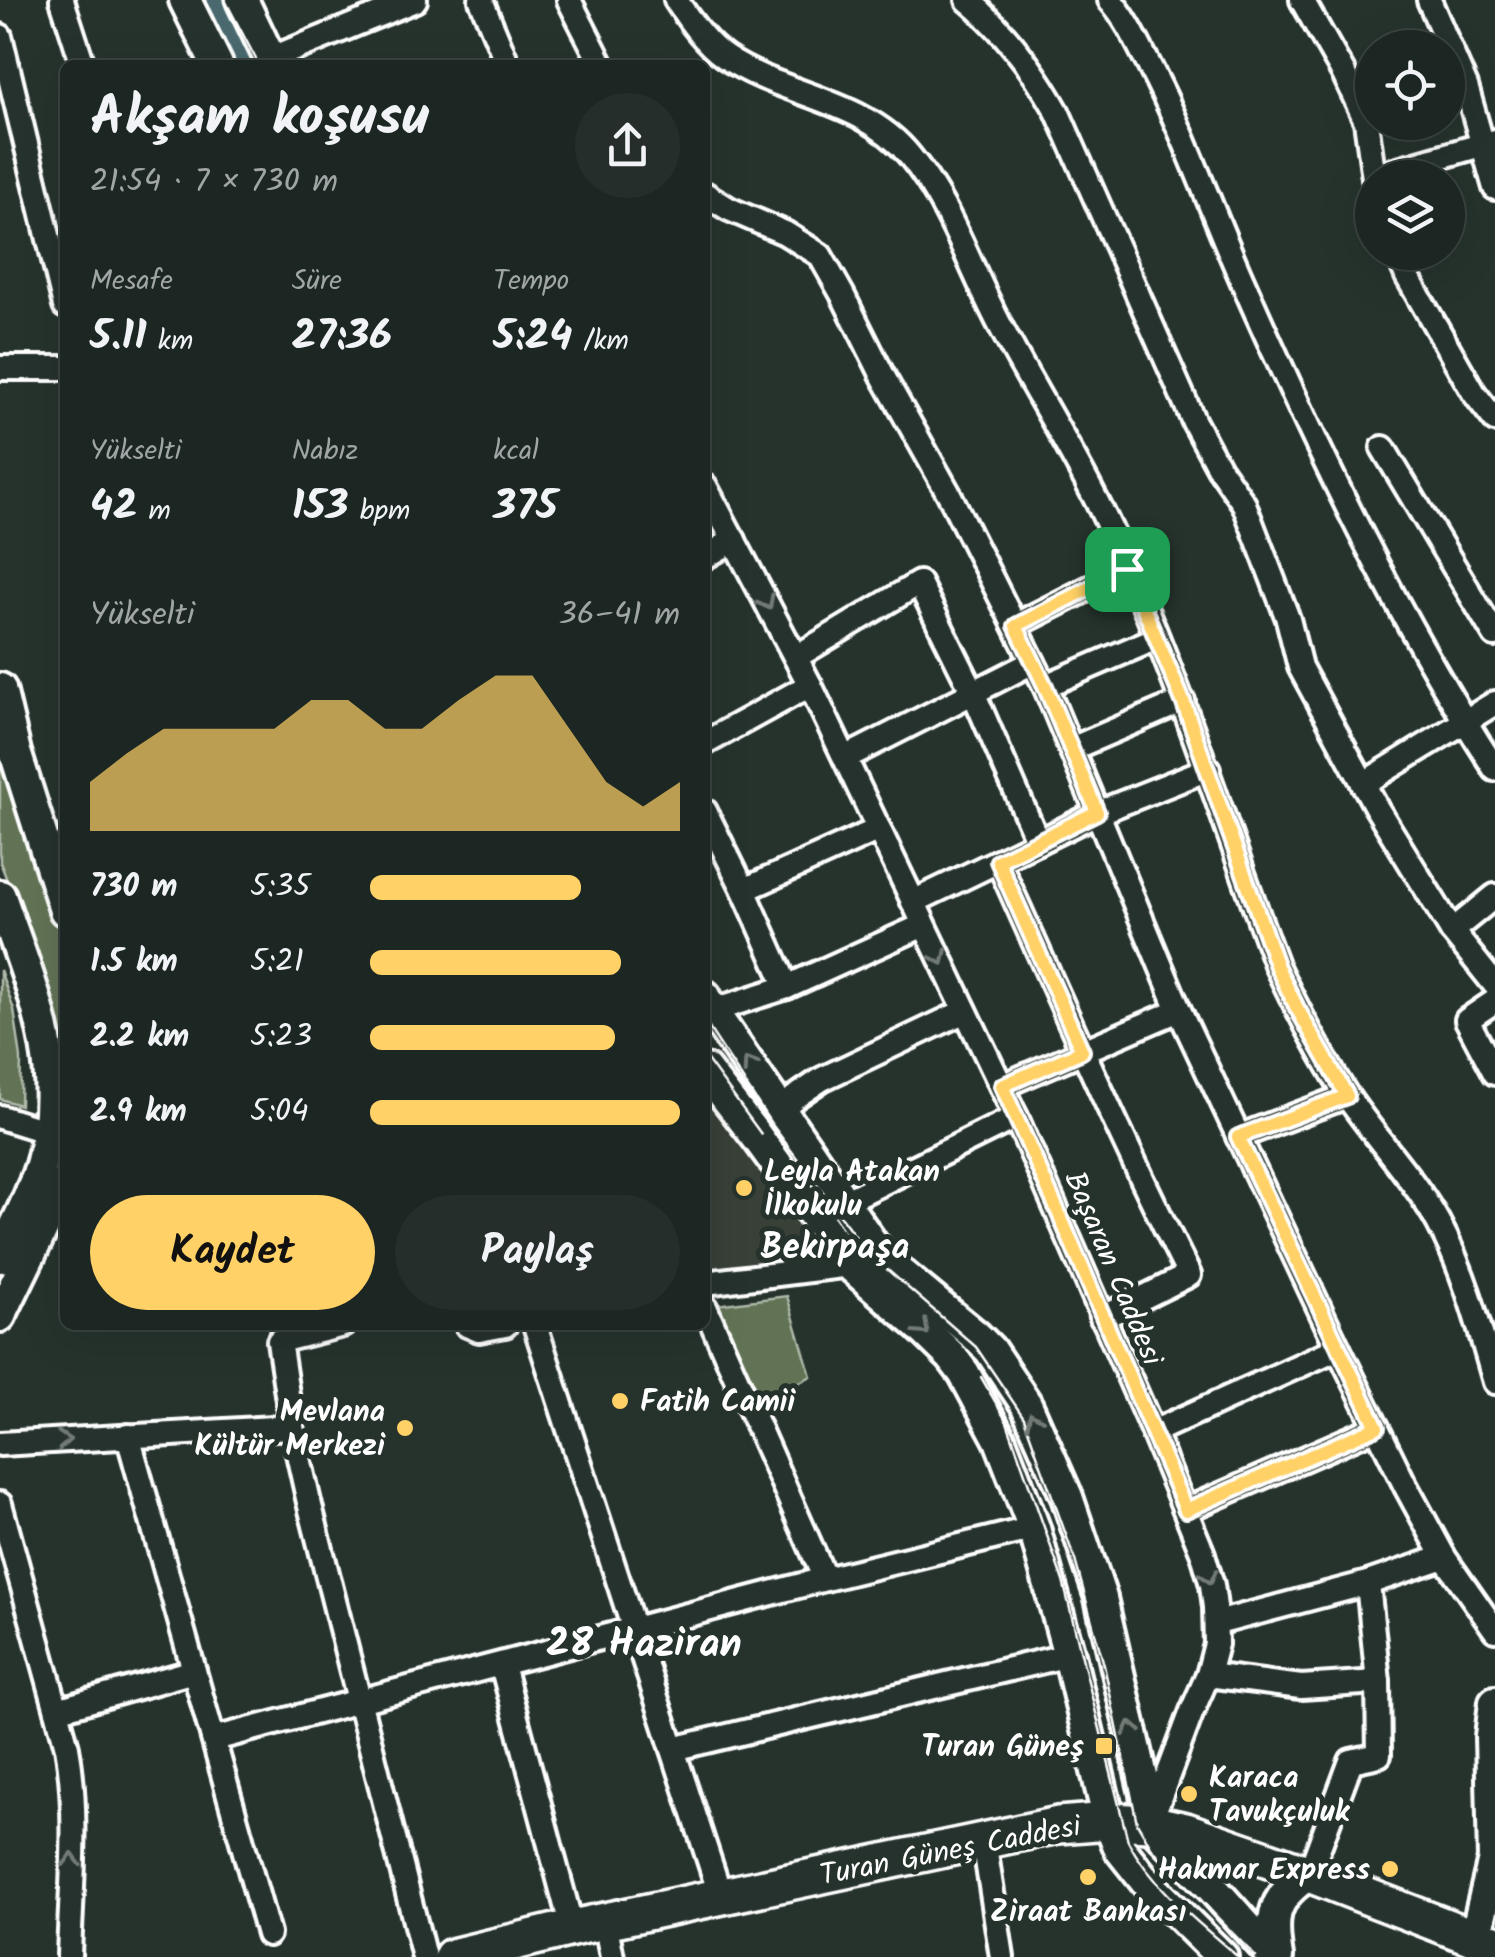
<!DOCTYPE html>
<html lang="tr">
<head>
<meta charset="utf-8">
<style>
  body { margin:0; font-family:Kalam,sans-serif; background:#252e2a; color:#f1f3f6; height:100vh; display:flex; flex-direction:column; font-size:38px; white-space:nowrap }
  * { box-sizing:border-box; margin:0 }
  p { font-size:32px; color:#a0a5a5 }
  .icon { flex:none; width:55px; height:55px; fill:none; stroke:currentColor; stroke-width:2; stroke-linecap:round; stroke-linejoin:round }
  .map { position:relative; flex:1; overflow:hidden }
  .drawer { position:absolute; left:60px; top:60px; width:650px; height:1270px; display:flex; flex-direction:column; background:#1c2622; border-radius:15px; box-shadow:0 10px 40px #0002,0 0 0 2px #3a4340 }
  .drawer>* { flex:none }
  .tools { position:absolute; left:1355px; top:30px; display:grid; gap:20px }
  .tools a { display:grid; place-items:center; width:110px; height:110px; border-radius:50%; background:#1c2622; box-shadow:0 10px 40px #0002,0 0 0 2px #3a4340; font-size:50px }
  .pin { position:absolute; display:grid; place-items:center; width:85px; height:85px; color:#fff; margin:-42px; border-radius:20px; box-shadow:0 5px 15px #0006 }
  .round { display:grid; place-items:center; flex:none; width:105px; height:105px; border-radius:52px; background:#252e2a }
  .overview { display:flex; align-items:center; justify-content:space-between; height:170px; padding:0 30px }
  h1 { font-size:55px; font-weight:800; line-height:75px }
  .figures { display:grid; grid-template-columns:repeat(3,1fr); gap:15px; height:170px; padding:10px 30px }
  .figures div { display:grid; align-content:center }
  .figures b { font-size:42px; font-weight:800 }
  .figures small { font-size:28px; font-weight:400 }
  .figures p { font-size:28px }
  .chart { height:280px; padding:20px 30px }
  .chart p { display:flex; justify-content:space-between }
  .chart svg { width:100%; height:180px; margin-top:10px; fill:#ffd166; opacity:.7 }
  .action { display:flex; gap:20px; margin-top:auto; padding:20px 30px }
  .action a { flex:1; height:115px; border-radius:60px; background:#ffd166; color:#111; font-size:40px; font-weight:800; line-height:115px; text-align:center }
  .action a+a { background:#252e2a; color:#f1f3f6 }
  ul { padding:0 30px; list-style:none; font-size:32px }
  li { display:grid; grid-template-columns:160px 120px 1fr; align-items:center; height:75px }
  li i { height:25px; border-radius:12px; background:#ffd166 }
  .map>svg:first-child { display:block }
</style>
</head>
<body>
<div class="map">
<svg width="1495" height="1957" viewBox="0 0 1495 1957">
  <rect width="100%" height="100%" fill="#26332d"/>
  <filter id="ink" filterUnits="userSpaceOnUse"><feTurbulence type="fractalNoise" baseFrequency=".01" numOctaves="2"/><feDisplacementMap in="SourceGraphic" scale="20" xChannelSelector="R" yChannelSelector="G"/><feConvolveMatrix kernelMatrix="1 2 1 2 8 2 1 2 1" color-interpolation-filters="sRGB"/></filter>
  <g filter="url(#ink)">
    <!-- built -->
    <polygon fill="#393f37" points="708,1094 805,1227 796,1253 758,1264 705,1269 705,1095"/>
    <!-- green -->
    <g fill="#627355" stroke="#b0b9aa" stroke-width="2.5">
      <polygon points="0,740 62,935 65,951 65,1068 61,1062 36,954 0,862"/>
      <polygon points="0,970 14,1010 21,1058 20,1105 0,1099"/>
      <polygon points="787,1296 811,1376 761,1402 716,1305"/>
    </g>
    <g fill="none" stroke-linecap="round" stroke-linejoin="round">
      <!-- canal -->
      <polyline stroke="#48696e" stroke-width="22" points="211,0 246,65"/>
      <!-- street casing -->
      <g stroke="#fff" stroke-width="30">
        <g id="street">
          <polyline points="62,0 83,65"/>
          <polyline points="481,0 508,65"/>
          <polyline points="569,0 602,65"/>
          <path d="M676,0c13,20 29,43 49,57 57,39 140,42 185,99 41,50 62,117 92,173 34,65 74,127 105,193 69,144 114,296 170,445 21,44 44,88 70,129 29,43 66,81 91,126 27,50 41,105 57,160"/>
          <path d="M968,0c37,31 66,70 89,111l137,311 25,46 25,36 44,115 12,48 76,140 76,124 43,54"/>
          <path d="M1110,0c17,19 27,42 39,65 38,73 63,149 97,224 73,165 151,328 249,480"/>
          <polyline points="1302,0 1344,74 1366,121 1374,178"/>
          <polyline points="1429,0 1466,86 1495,188"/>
          <polyline points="0,36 65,306"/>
          <polyline points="270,59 415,0"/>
          <polyline points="1374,176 1495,141"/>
          <polyline points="705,194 729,209 785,233 820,255 842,294 884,378 949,494 1045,686 1179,1010 1338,1348 1405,1485 1444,1557 1495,1630"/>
          <polyline points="1397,252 1407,276 1474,393 1495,420"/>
          <polyline points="0,368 65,368"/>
          <polyline points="1383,448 1495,635"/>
          <polyline points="705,486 810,685 1016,1117 1153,1432 1203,1554 1212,1585 1215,1607 1216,1644 1208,1675 1192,1711 1152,1818"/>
          <polyline points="705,557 734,540"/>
          <polyline points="1016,625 1127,569"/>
          <path d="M796,657l123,-74 54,109 65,150 -40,19c62,139 123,278 191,414l-87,43"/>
          <polyline points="1045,686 1157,638"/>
          <polyline points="705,743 810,685"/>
          <polyline points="1071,749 1183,701"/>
          <polyline points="845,758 1033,662"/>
          <polyline points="1363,784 1495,703"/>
          <polyline points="705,811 744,890 787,987 705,1013"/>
          <polyline points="1038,842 1097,813 1208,769"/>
          <polyline points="744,890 879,829"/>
          <polyline points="913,902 998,861"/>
          <polyline points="1452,931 1495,896"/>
          <polyline points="787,987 924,925"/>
          <polyline points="1495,1001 1467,1020 1495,1073"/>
          <polyline points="1002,1086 1179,1010"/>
          <polyline points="781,1111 794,1098 822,1079 965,1011"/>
          <polyline points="0,1117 48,1132"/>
          <polyline points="1238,1137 1347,1096"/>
          <polyline points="844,1202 1016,1117"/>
          <polyline points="705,1283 850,1265"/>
          <polyline points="705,1307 825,1579"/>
          <polyline points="343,1325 279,1341 292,1427 308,1498 424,1957"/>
          <polyline points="467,1325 479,1330 505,1325"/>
          <polyline points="535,1325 721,1897"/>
          <polyline points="1153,1432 1338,1348"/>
          <polyline points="128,1436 268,1934"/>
          <polyline points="0,1444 292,1427"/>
          <path d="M0,1504l67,243c12,69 4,141 2,210"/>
          <polyline points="1186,1510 1377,1427"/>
          <polyline points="1217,1623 1368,1583 1444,1557"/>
          <polyline points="502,1665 572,1928"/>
          <polyline points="1208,1675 1301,1687 1378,1682"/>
          <polyline points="57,1710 194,1671"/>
          <polyline points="214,1739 825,1579 1034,1528"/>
          <polyline points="673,1749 1069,1655"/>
          <polyline points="984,1841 1002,1957"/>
          <polyline points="1309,1874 1351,1761 1379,1755 1378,1682 1368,1583"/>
          <polyline points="605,1921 612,1957"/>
        </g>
      </g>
      <!-- secondary casing -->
      <g stroke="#fff" stroke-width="38">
        <g id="secondary">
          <polyline points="185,0 217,65"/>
          <polyline points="242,0 273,65"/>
          <polyline points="0,689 15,752 65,910"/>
          <path d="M0,896c31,91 69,171 41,269 -10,32 -26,62 -41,92"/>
          <polyline points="705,996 712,1011 873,1245 896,1270 976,1336 990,1350 1026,1404 1067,1497 1101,1598 1146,1794 1150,1823 1214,1890 1274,1957"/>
          <polyline points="705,1070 757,1137 850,1265 921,1327 951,1356 964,1373 1000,1440 1034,1528 1069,1655 1109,1821 1120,1849 1147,1883 1222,1957"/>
          <polyline points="0,1316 65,1182"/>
          <polyline points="1475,1938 1494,1859 1491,1737 1495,1702"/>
          <path d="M1277,1957c-7,-41 -4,-60 32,-83"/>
        </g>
      </g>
      <!-- primary casing -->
      <g stroke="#fff" stroke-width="42">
        <polyline id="primary" points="452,1957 572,1928 1058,1825 1109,1821 1150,1823 1186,1831 1309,1874 1475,1938 1495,1943"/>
      </g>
      <!-- street -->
      <use href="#street" stroke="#26332d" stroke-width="22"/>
      <!-- secondary -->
      <use href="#secondary" stroke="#26332d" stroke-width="30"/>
      <!-- primary -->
      <use href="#primary" stroke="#26332d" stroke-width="35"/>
      <!-- tram -->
      <g stroke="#fff" stroke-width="2.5">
        <polyline points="203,0 236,65"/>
        <polyline points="225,0 259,65"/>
        <polyline points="705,1022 770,1122 867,1252 976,1347 1024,1418 1075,1560 1104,1665 1137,1823 1154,1852 1256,1957"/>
        <polyline points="705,1057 761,1134"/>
        <path d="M981,1377l26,45 56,159 65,260c24,46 71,82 110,116"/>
      </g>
    </g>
    <!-- one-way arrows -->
    <defs><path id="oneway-chevron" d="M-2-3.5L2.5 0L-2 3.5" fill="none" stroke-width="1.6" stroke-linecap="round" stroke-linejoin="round" transform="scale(2.5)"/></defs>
    <g stroke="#727a76">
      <use href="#oneway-chevron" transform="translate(767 603) rotate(62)"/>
      <use href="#oneway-chevron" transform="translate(940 958) rotate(65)"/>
      <use href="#oneway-chevron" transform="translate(749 1064) rotate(-125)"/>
      <use href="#oneway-chevron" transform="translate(923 1329) rotate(43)"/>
      <use href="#oneway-chevron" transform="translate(1033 1419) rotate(-115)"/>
      <use href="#oneway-chevron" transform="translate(64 1440) rotate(-4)"/>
      <use href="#oneway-chevron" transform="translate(1209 1577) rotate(76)"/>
      <use href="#oneway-chevron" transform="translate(1131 1728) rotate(-103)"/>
      <use href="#oneway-chevron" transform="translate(72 1860) rotate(-89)"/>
    </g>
  </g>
  <g fill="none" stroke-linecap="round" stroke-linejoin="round" filter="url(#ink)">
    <!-- route casing -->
    <g stroke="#fff" stroke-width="20">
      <polygon id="route" points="1127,569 1183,701 1277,967 1297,1008 1347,1096 1238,1137 1377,1427 1186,1510 1060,1216 1002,1086 1082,1051 998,861 1097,812 1045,686 1016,626"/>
    </g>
    <!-- route -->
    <use href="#route" stroke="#ffd166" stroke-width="12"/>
  </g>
  <!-- markers -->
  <g fill="#ffd166" stroke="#26332d" stroke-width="4">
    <circle cx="744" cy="1188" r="10"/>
    <circle cx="620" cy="1401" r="10"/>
    <circle cx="405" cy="1428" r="10"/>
    <rect x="1094" y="1736" width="20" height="20" rx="5"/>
    <circle cx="1189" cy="1794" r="10"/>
    <circle cx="1390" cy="1869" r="10"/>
    <circle cx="1088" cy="1877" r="10"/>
  </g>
  <g text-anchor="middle" stroke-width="10" stroke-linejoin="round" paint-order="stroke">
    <!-- poi labels -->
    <g font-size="30" font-weight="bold" fill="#fff" stroke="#26332d" text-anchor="start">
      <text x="764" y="1181">Leyla Atakan<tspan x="764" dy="34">İlkokulu</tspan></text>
      <text x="640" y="1411">Fatih Camii</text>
      <text x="385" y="1421" text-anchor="end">Mevlana<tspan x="385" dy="34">Kültür Merkezi</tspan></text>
      <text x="1084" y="1756" text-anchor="end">Turan Güneş</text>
      <text x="1209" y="1787">Karaca<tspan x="1209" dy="34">Tavukçuluk</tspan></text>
      <text x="1370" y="1879" text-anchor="end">Hakmar Express</text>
      <text x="1088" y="1921" text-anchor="middle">Ziraat Bankası</text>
    </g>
    <!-- street labels -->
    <g font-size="30" fill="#fff" stroke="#26332d">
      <text transform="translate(1114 1268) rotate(67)" y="10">Başaran Caddesi</text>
      <text transform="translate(950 1850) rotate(-11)" y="10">Turan Güneş Caddesi</text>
    </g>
    <!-- quarter labels -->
    <g font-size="35" font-weight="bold" fill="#fff" stroke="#26332d">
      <text x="835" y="1258">Bekirpaşa</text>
    </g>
    <!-- district labels -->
    <g font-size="40" font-weight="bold" fill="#fff" stroke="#26332d">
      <text x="644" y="1656">28 Haziran</text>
    </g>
  </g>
</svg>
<div class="tools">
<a><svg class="icon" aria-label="locate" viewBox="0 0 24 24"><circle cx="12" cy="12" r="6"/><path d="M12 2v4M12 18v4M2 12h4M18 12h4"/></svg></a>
<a><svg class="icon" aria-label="layers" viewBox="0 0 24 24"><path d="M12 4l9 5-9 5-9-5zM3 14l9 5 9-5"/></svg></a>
</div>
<div class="pin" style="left:1127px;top:569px;background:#1e9e55"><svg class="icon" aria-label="arrive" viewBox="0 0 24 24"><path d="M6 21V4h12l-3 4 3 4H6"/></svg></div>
<section class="drawer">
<div class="overview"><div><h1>Akşam koşusu</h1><p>21:54 · 7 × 730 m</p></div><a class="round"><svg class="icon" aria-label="share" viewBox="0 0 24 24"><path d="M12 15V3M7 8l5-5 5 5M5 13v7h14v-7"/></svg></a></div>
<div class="figures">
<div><p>Mesafe</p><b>5.11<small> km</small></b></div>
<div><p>Süre</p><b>27:36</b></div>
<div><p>Tempo</p><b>5:24<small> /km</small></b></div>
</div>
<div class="figures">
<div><p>Yükselti</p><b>42<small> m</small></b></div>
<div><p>Nabız</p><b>153<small> bpm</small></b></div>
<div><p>kcal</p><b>375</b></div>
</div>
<div class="chart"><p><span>Yükselti</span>36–41 m</p>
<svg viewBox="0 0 160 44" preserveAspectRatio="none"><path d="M0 44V32L10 25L20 19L30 19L40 19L50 19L60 12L70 12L80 19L90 19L100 12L110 6L120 6L130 19L140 32L150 38L160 32V44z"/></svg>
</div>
<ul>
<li><b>730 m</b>5:35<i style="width:68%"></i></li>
<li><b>1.5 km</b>5:21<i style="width:81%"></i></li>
<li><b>2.2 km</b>5:23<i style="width:79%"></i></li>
<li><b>2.9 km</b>5:04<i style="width:100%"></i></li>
</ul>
<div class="action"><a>Kaydet</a><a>Paylaş</a></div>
</section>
</div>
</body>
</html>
